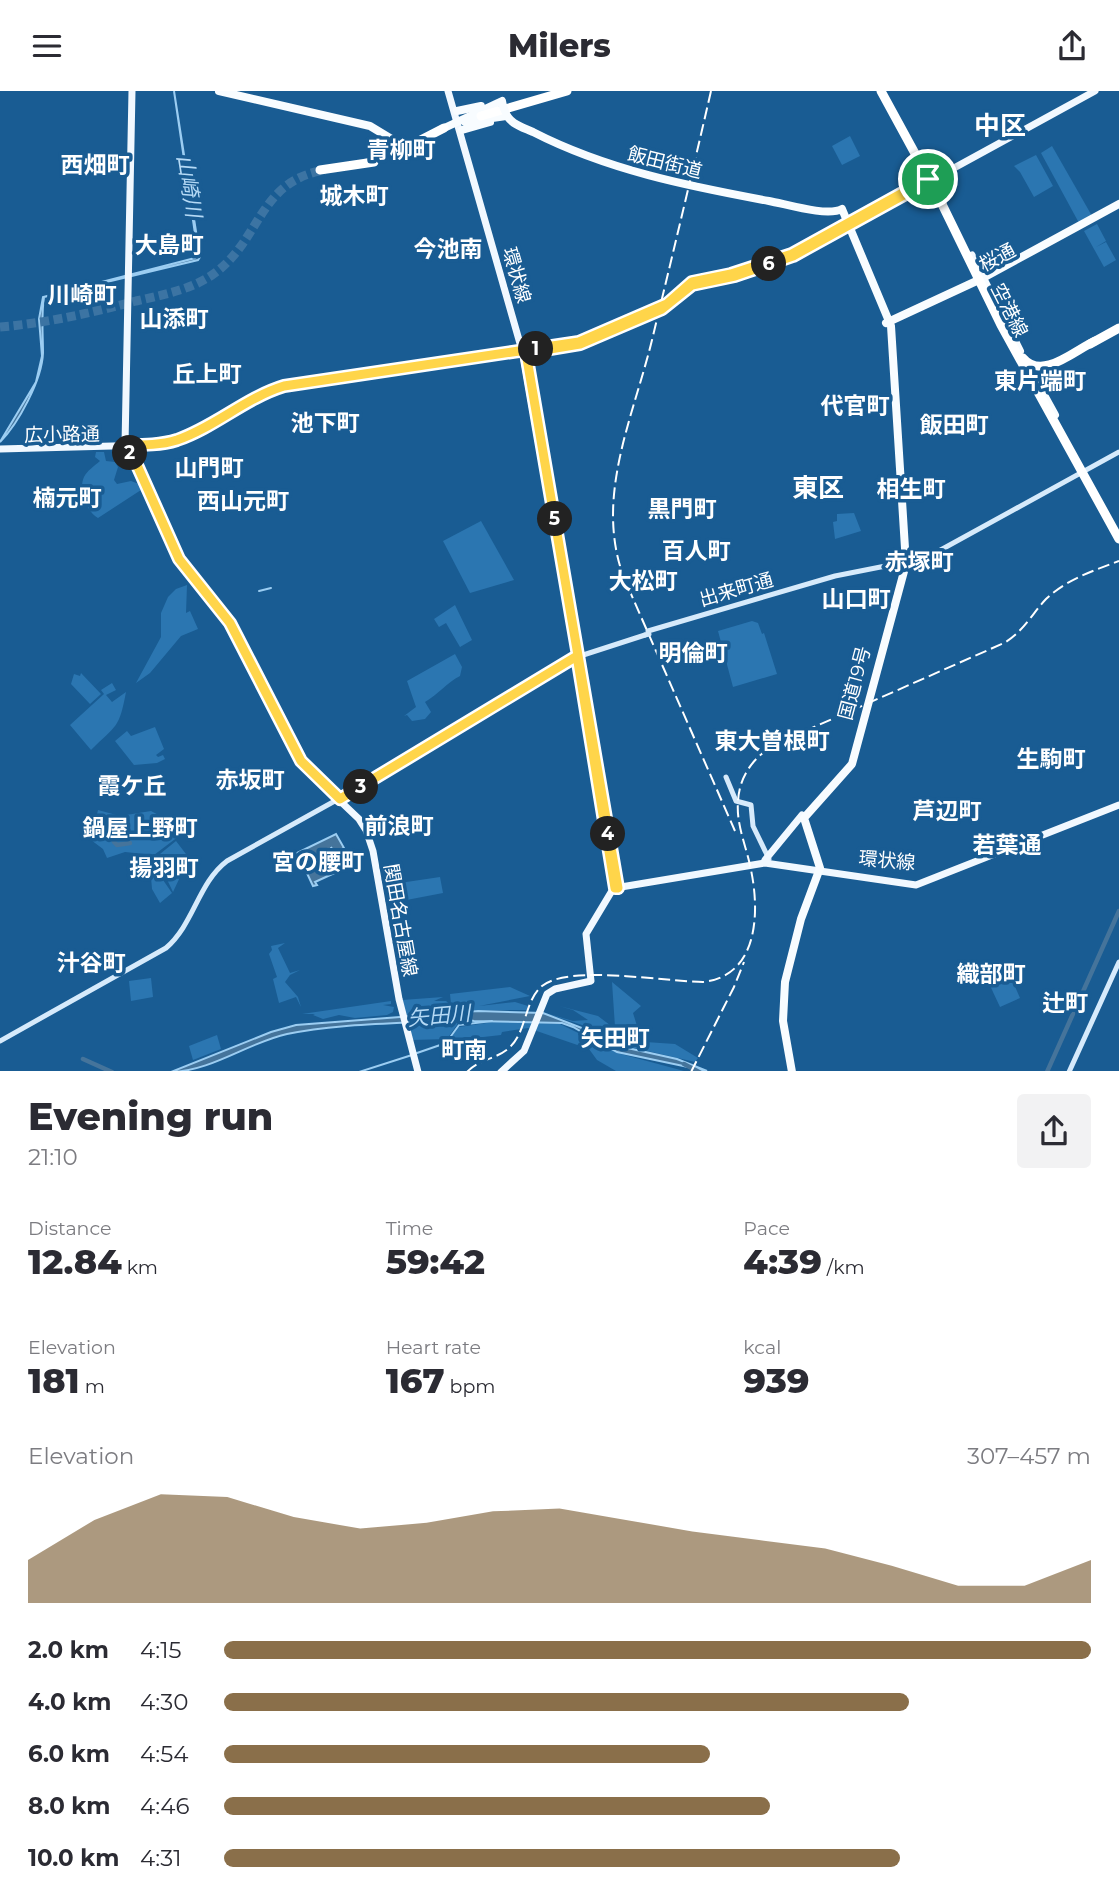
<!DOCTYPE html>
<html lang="en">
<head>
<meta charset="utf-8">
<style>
  body { margin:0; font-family:Montserrat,"Noto Sans JP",sans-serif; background:#f2f2f3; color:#2b2b33; height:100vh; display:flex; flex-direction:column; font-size:26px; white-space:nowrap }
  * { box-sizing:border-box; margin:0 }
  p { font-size:23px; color:#7c7c81 }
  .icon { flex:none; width:38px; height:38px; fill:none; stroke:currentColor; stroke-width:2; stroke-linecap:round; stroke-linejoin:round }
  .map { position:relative; height:980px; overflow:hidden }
  .panel { display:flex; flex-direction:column; background:#fff; flex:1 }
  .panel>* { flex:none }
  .pin { position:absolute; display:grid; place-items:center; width:60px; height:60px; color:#fff; margin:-30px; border:4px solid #fff; border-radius:50%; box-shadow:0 2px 7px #0007 }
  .km { position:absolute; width:35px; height:35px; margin:-18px; border-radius:50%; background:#222; color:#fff; font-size:19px; line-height:35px; text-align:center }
  .round { display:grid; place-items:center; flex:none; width:74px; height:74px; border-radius:7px; background:#f2f2f3 }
  .overview { display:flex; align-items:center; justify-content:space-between; height:119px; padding:0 28px }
  h1 { font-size:38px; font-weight:800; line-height:52px }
  .figures { display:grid; grid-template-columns:repeat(3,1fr); gap:10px; height:119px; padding:7px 28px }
  .figures div { display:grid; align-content:center }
  .figures b { font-size:35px; font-weight:800 }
  .figures small { font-size:19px; font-weight:400 }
  .figures p { font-size:19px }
  .chart { height:196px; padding:14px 28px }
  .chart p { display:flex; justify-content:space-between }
  .chart svg { width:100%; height:126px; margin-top:7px; fill:#8a6f4a; opacity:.7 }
  ul { padding:0 28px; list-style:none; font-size:23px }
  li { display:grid; grid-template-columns:112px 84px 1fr; align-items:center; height:52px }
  li i { height:18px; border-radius:9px; background:#8a6f4a }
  header { display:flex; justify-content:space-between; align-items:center; height:91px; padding:0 28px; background:#fff; font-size:32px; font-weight:800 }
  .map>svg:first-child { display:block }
</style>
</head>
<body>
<header><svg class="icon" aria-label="menu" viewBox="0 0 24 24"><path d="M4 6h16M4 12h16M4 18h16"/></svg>Milers<svg class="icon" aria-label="share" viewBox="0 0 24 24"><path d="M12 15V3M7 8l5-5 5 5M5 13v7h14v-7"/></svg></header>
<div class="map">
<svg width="1119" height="981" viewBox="0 0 1119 981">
  <rect width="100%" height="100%" fill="#195c93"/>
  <!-- green -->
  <g fill="#2b76b1">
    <polygon points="850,45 860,65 842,74 832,55"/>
    <polygon points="1052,55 1092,125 1079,132 1041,62"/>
    <polygon points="1036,64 1053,95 1034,106 1020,81 1014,75"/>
    <polygon points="1097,133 1106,150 1096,156 1106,151 1116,169 1104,176 1084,140"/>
    <path d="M96,361h8l2,9 9,1 3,5 -4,13 3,4 14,-3 8,3 2,6 -43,28c-11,-6 -20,-28 -14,-41 3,-6 10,-11 16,-16l-5,-4z"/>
    <polygon points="854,422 861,440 835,448 833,431 837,430 837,423"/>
    <polygon points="481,430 514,489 470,502 443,450"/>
    <polygon points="187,494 186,522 190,520 198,538 181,545 150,582 136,592 161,546 161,522 168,506 176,498"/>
    <polygon points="455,514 472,549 460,556 446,532 439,536 434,528"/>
    <polygon points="752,530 758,532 762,543 764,542 777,583 733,596 718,540"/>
    <path d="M455,563l7,13 -2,9c-14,7 -21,18 -35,26l6,10 -6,7 -13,2 -5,-6 -3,1 12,-9 -9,-26z"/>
    <polygon points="81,582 101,603 90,613 71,593 74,583 80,585"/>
    <path d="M112,592l4,7 -10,5 6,7 14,-10c-7,37 -9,32 -35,58l-21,-25 34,-31 -3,-4z"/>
    <polygon points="155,636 164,658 156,664 158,666 163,664 165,668 157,672 134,674 115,650 127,640 131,645"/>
    <polygon points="98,719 120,725 151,720 187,739 154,764 125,761 107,767 103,758 91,749"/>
    <polygon points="176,750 189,767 173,801 161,776 163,789 172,802 160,812 152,798 150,774 159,765 161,772 160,763"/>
    <polygon points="440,786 443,802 396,811 393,793"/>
    <polygon points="285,852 278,857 290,882 300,879 290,884 285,891 298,906 301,916 296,906 279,912 273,888 277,886 269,863 272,859 271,855"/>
    <polygon points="1007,877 1020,907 1000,916 986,886"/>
    <polygon points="151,887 153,906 131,910 129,890"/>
    <polygon points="612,891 641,915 633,922 642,951 630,948 615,936"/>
    <polygon points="510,896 530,905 479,915 515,911 528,915 527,919 467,919 406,926 402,909 443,906 434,910 446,910 453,916 460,918 451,913 450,903"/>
    <polygon points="391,910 391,913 383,914 394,916 393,921 387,924 355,927 339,924 323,928 313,924 315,923 302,923"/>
    <polygon points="559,915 598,925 631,950 675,953 698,967 695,971 626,955 613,943 609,948 582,934 542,921 573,930 588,929 573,919"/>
    <polygon points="500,930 560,933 621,963 684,980 616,980 597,969 589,958 528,937 502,941 501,944 448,950 459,936"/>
    <polygon points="448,931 459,931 447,948 412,949 408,933 427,935"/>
    <polygon points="217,944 221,958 193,969 189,955"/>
  </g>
  <!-- water -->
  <g fill="#45749b" stroke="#9bcdf2" stroke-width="2">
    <path d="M174,0l26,166 -2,3 -154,37c-3,20 -1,37 -1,56 -1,27 -25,71 -43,89l36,-60 6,-26 -3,-37 4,-22 152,-39 3,-4z"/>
    <polygon points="336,743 344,757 334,762 331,756 333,762 304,777 297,762"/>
    <polygon points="344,759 352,774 315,791 317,794 313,795 305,778"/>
    <path d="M478,920l65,2 49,19 31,15 54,12 30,12 -90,-19 -44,-25 -11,-4 -88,-2 -27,-5 -11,5c-49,3 -100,3 -149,13 -40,9 -75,37 -116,38l100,-40 25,-7z"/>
  </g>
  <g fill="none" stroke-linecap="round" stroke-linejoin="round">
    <!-- stream -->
    <g stroke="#9bcdf2" stroke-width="2">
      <polyline points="259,500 271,497"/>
      <polyline points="417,962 446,952 459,934 492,930"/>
      <polyline points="359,981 412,964"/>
    </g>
    <!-- river -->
    <g stroke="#45749b" stroke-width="4.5">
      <polyline points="98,739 112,748"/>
      <polyline points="114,751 117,754 130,752"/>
      <polyline points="423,926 442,924"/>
      <polyline points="83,968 112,981"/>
      <polyline points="684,973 699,981"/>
      <polyline points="1047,981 1119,820"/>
    </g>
    <!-- motorway-tunnel -->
    <g stroke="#3c74a3" stroke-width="9" stroke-dasharray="9 4.5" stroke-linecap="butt">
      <polyline points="366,72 412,55"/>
      <path d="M0,236c47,-4 91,-14 136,-26 26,-6 54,-11 76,-26 50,-34 45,-94 113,-105"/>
    </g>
    <!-- secondary -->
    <g stroke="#d6eafb" stroke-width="5">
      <polyline points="648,540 835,485 926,467 1119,361"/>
      <polyline points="726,686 736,710 751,714 753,735 769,768"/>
      <path d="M0,950l166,-93c28,-24 32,-65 61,-87l133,-74 217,-130 68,-22"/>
      <polyline points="1069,981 1119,871"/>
    </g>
    <!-- primary -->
    <g stroke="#f1f8ff" stroke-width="7">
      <polyline points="132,0 125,354 174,462 227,531 299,671 359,728 366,739 373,760 399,908 418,981"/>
      <polyline points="448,0 523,263 616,793 586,843 591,890 555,898 547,903 524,960 501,981"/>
      <polyline points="972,164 983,187"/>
      <polyline points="660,219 692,194 735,185 793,165 1095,0"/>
      <path d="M0,358l150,-4c51,-7 86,-45 134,-59l288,-42 83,-34"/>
      <polyline points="765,769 802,724"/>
      <polyline points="615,797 765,772 916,794 1119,714"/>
    </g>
    <!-- trunk -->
    <g stroke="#f8fcff" stroke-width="8">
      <polyline points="219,0 370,35 408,58"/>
      <polyline points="457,20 481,15"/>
      <path d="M505,20c4,13 17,16 28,21 74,38 155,54 236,69 17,3 58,16 73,8l49,117 15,238 -54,200 -48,54 16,50 -19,51 -16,63 -2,39 9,51"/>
      <polyline points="465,31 506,25"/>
      <polyline points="440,39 502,10 503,15"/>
      <polyline points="462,39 490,31"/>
      <polyline points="983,187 1020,260"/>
      <polyline points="886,232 983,187 1119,113"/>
      <polyline points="1039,295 1055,324"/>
    </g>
    <!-- motorway -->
    <g stroke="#fff" stroke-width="9">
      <polyline points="481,25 567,0"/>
      <polyline points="411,54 444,37"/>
      <polyline points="320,79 374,71"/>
      <polyline points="1090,253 1119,237"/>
    </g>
    <!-- rail -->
    <g stroke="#fff" stroke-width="2" stroke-dasharray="12 5" stroke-linecap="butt">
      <path d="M711,0c-19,83 -39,166 -59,249 -19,78 -58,158 -28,238l111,253"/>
      <path d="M467,981c12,-13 30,-13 42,-24 18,-16 15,-47 33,-62 27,-22 125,-4 161,-4 55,-6 57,-69 48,-112 -4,-22 -15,-45 -13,-68 1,-27 17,-47 40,-59l226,-100c19,-11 28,-29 42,-44 21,-20 47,-28 73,-38"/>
      <polyline points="691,981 734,896 744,871"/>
    </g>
    <!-- secondary-bridge -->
    <polyline stroke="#d6eafb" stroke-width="5" points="645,544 649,543"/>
    <!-- primary-bridge -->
    <polyline stroke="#f1f8ff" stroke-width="7" points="654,221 660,219"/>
    <!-- trunk-bridge -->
    <polyline stroke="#f8fcff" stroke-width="8" points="503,15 505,20"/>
    <!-- motorway-bridge -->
    <g stroke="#fff" stroke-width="9">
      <polyline points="881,0 942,112"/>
      <polyline points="939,107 1001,234 1119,448"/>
      <path d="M1023,267c19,23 52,-8 72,-17"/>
      <polyline points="1040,303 1040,288 1051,276"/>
    </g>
  </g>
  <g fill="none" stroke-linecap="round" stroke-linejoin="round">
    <!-- route casing -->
    <g stroke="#fff" stroke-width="14">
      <path id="route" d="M928,88l1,2 -136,75 -58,20 -43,9 -30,24 -82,35 -54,9 92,535h-3l-38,-232 -237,143 -39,-38 -71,-138 -51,-64 -51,-114c16,0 33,0 49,-5 38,-13 68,-42 107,-54l295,-44 88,-38 25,-22 39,-8 61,-20z"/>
    </g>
    <!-- route -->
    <use href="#route" stroke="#ffd54a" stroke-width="9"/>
  </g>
  <g text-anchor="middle" stroke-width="7" stroke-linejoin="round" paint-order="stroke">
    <!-- street labels -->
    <g font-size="19" fill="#fff" stroke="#195c93">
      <text transform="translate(665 71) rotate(14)" y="7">飯田街道</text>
      <text transform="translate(997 166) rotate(-28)" y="7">桜通</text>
      <text transform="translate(517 184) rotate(74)" y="7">環状線</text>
      <text transform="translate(1010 219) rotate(63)" y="7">空港線</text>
      <text transform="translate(62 343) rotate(-1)" y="7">広小路通</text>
      <text transform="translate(736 498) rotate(-16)" y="7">出来町通</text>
      <text transform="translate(854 592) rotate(-75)" y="7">国道19号</text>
      <text transform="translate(887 769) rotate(5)" y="7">環状線</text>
      <text transform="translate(401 829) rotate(80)" y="7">関田名古屋線</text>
    </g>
    <!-- water labels -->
    <g font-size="21" font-style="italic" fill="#b5daf6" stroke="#195c93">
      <text transform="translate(189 95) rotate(81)" y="7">山崎川</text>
      <text transform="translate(439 925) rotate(-5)" y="7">矢田川</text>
    </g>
    <!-- quarter labels -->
    <g font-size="23" font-weight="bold" fill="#fff" stroke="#195c93">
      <text x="401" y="67">青柳町</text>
      <text x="95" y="82">西畑町</text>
      <text x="354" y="113">城木町</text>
      <text x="169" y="162">大島町</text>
      <text x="448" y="166">今池南</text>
      <text x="82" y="212">川崎町</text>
      <text x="174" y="236">山添町</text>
      <text x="207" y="291">丘上町</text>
      <text x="1040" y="298">東片端町</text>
      <text x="855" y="323">代官町</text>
      <text x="325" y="340">池下町</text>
      <text x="954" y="342">飯田町</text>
      <text x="209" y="385">山門町</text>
      <text x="911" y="406">相生町</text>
      <text x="67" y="415">楠元町</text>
      <text x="243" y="418">西山元町</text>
      <text x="682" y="426">黒門町</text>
      <text x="696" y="468">百人町</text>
      <text x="919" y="479">赤塚町</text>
      <text x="643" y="498">大松町</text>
      <text x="856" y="516">山口町</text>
      <text x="693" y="570">明倫町</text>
      <text x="772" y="658">東大曽根町</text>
      <text x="1051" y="676">生駒町</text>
      <text x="250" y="697">赤坂町</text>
      <text x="132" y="703">霞ケ丘</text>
      <text x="947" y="728">芦辺町</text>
      <text x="399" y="743">前浪町</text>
      <text x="140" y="745">鍋屋上野町</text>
      <text x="1007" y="762">若葉通</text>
      <text x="318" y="779">宮の腰町</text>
      <text x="164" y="785">揚羽町</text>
      <text x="91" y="880">汁谷町</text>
      <text x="991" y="891">織部町</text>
      <text x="1065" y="920">辻町</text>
      <text x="615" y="955">矢田町</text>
      <text x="464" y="967">町南</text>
    </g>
    <!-- district labels -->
    <g font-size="26" font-weight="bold" fill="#fff" stroke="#195c93">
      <text x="1000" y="44">中区</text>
      <text x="818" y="406">東区</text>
    </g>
  </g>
</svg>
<div class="pin" style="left:928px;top:88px;background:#1e9e55"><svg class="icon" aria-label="arrive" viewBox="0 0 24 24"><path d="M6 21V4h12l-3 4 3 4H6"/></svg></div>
<b class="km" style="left:536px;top:258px">1</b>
<b class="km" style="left:130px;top:362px">2</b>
<b class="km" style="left:361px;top:696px">3</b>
<b class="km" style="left:608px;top:743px">4</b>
<b class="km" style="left:555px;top:428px">5</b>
<b class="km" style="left:769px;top:173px">6</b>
</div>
<section class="panel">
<div class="overview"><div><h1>Evening run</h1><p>21:10</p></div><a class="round"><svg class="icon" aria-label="share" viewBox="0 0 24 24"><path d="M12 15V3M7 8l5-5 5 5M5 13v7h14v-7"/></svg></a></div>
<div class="figures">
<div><p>Distance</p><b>12.84<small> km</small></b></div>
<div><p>Time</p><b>59:42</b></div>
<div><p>Pace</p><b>4:39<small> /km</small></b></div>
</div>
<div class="figures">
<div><p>Elevation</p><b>181<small> m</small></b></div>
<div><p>Heart rate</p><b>167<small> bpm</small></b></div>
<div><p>kcal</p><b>939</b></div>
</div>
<div class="chart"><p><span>Elevation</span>307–457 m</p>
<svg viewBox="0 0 160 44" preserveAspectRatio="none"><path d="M0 44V29L10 15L20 6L30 7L40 14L50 18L60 16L70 12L80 11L90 15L100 19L110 22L120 25L130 31L140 38L150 38L160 29V44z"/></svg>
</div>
<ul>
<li><b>2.0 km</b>4:15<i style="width:100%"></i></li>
<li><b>4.0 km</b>4:30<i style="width:79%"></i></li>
<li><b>6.0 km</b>4:54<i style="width:56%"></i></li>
<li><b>8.0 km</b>4:46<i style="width:63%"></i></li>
<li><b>10.0 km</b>4:31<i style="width:78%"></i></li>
</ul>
</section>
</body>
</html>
